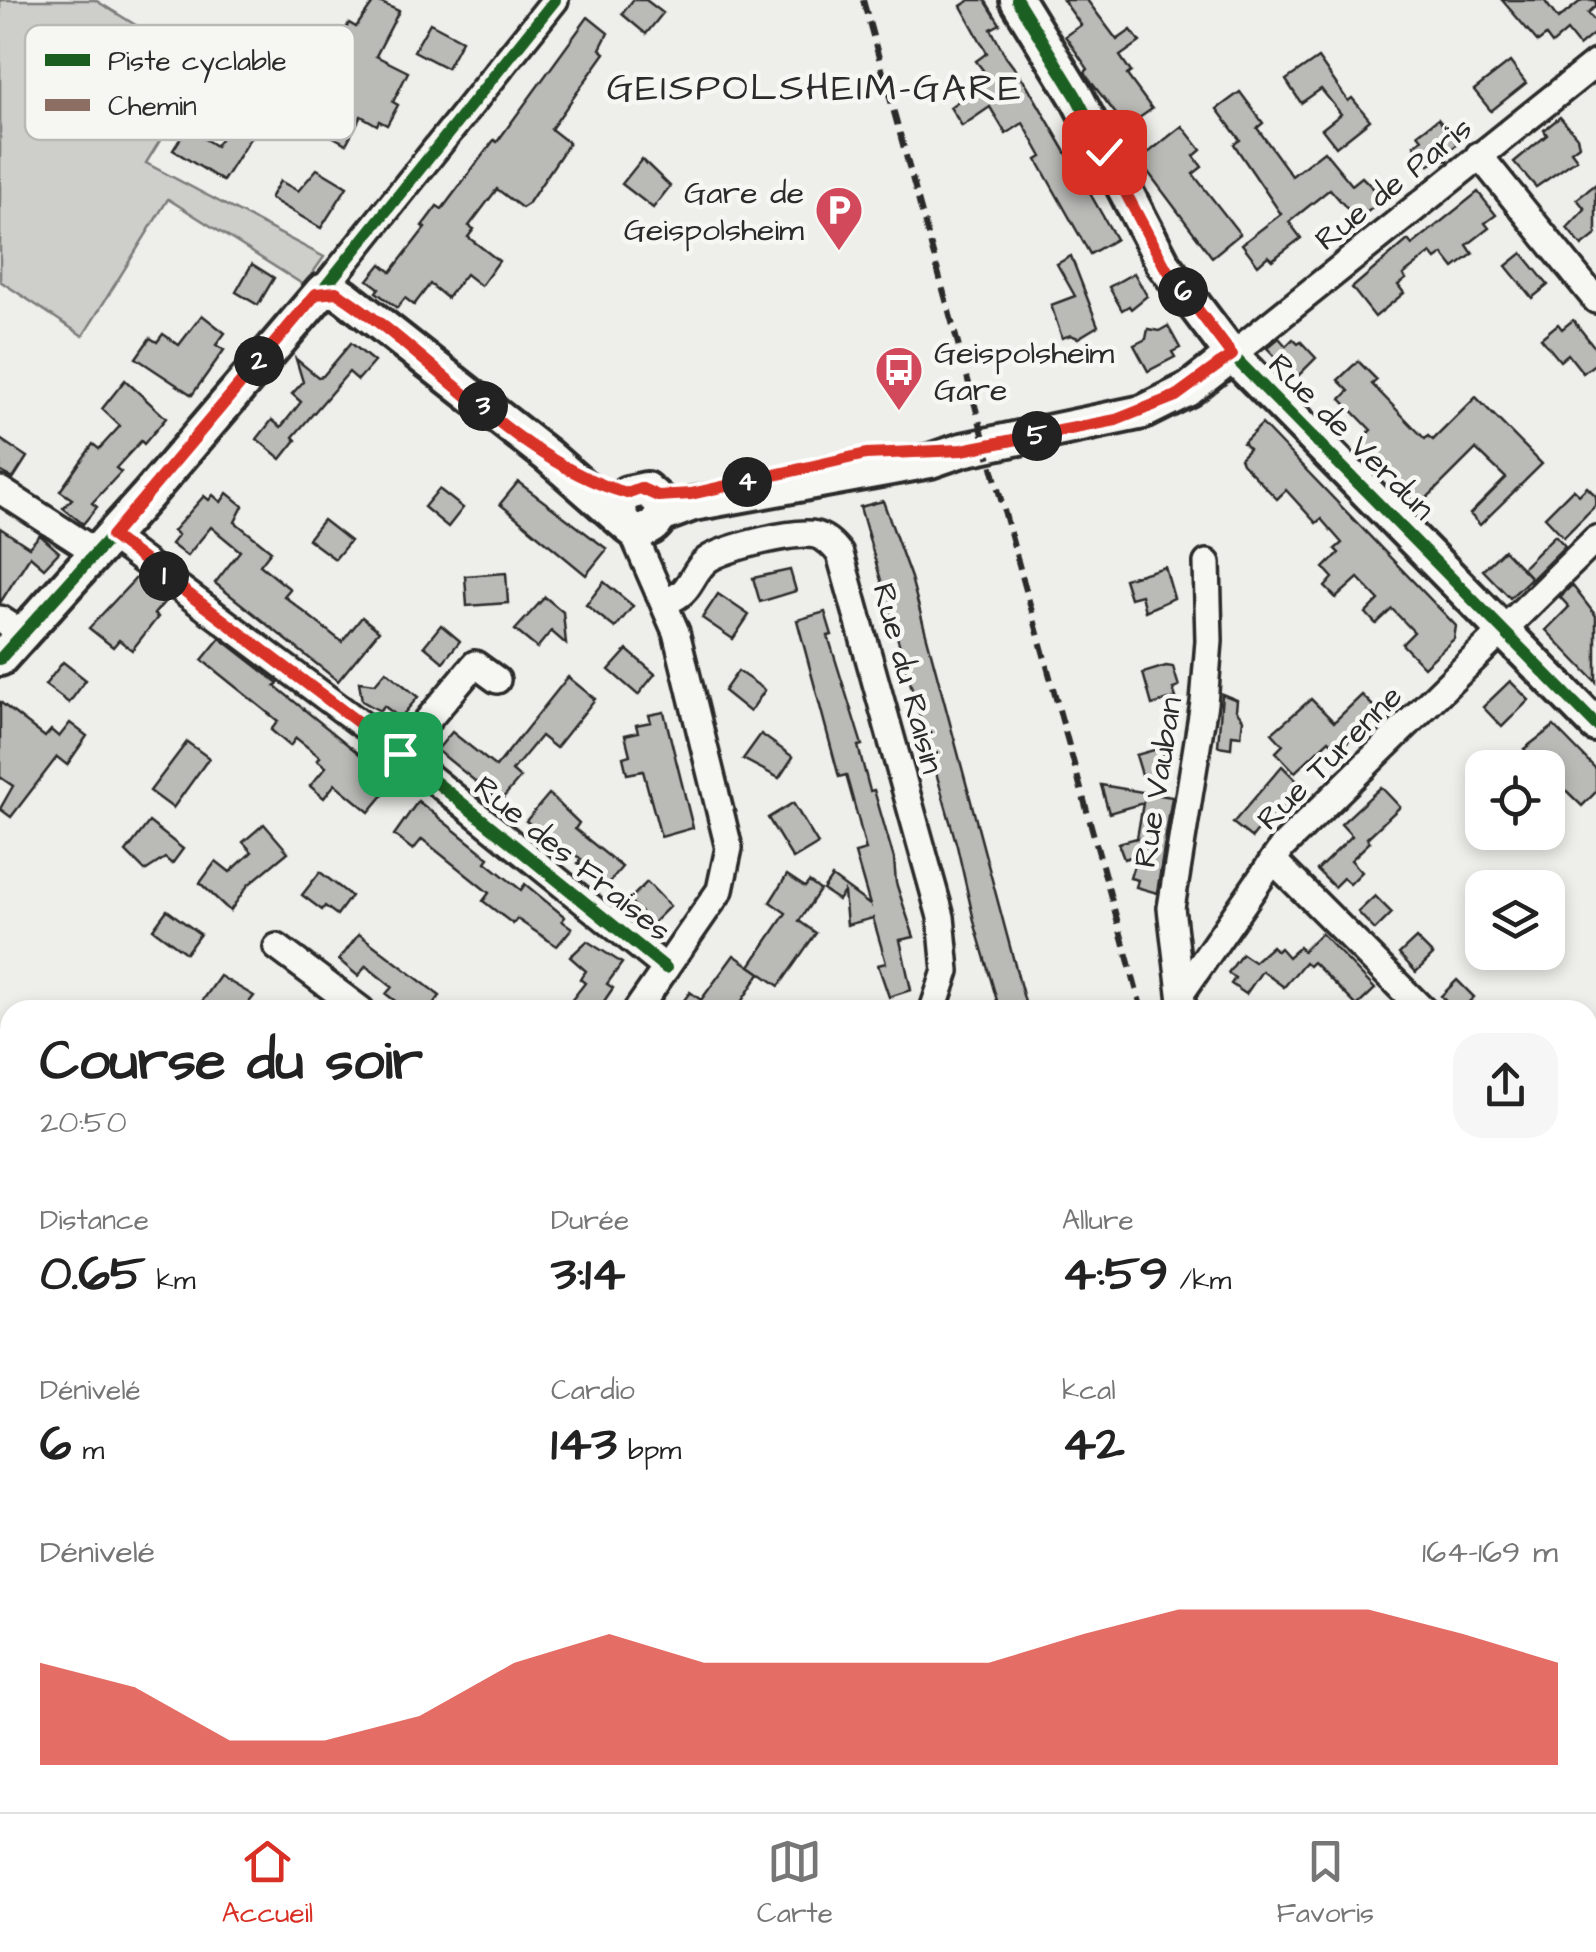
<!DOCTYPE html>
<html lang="fr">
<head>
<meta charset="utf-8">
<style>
  body { margin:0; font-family:"Architects Daughter",sans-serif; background:#f6f6f6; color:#222; height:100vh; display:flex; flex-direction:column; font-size:38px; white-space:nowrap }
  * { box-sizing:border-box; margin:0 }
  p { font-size:32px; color:#767676 }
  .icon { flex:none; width:55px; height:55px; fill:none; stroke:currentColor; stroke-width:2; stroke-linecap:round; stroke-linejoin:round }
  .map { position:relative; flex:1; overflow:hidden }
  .side { position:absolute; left:0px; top:1000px; width:1598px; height:812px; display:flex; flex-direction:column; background:#fff; border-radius:30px 30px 0 0; box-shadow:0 5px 15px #0003 }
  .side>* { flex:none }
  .fabs { position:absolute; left:1465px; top:750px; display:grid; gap:20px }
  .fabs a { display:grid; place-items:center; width:100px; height:100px; border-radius:20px; background:#fff; box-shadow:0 5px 15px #0003; font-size:50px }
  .pin { position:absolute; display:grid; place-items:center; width:85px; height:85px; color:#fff; margin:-42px; border-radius:20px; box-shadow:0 5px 15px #0006 }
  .km { position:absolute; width:50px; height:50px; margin:-25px; border-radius:50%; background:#222; color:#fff; font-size:28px; line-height:50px; text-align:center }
  .round { display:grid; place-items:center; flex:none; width:105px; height:105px; border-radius:30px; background:#f6f6f6 }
  .headline { display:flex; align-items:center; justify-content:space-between; height:170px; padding:0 40px }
  h1 { font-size:55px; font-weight:700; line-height:75px }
  .metrics { display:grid; grid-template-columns:repeat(3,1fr); gap:15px; height:170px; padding:10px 40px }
  .metrics div { display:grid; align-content:center }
  .metrics b { font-size:50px; font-weight:700 }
  .metrics small { font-size:28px; font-weight:400 }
  .metrics p { font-size:28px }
  .chart { height:280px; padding:20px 40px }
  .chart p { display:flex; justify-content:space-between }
  .chart svg { width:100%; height:180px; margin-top:10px; fill:#d93025; opacity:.7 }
  .tabs { display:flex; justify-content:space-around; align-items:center; height:140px; border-top:2px solid #e0e0e0; background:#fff; font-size:28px; color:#767676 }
  .tabs a { display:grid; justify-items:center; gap:5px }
  .tabs .selected { color:#d93025 }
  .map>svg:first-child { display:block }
</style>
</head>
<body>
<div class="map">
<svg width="1596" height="1812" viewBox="0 0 1596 1812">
  <rect width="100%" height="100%" fill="#eeeeea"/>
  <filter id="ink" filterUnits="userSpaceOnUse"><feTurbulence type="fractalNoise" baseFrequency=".01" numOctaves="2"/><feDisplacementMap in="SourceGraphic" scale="20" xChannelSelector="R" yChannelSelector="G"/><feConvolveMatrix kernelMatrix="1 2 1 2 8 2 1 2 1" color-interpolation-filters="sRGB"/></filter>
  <g filter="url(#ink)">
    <!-- built -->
    <polygon fill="#dededb" points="0,1353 10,1358 10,1802 1320,1802 1322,1812 0,1812"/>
    <!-- green -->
    <g fill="#cececa" stroke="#7c7c7a" stroke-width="2.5">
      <polygon points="0,0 95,0 205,68 146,163 324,257 304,285 168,199 83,336 0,281"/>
      <polygon points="1596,1631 1596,1758 1588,1775 1588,1645"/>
      <polygon points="1372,1803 1372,1802 1574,1803 1569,1812 1375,1812"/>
    </g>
    <!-- building -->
    <g fill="#babab7" stroke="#2b2b2b" stroke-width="2.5">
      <polygon points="375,0 399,11 376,56 408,72 393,102 398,105 387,125 379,121 377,125 361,116 346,144 309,123 329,87 323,84 341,38 349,23 356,27"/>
      <polygon points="633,0 646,0 663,13 646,34 622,14"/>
      <polygon points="970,0 985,0 1000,24 991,29 1006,57 1027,85 1078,173 1088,174 1084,183 1116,239 1090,254 1037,160 1042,157 1023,123 1006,134 990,107 962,126 950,107 982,84 976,75 983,70 976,61 987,53 961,6"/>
      <polygon points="1063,0 1087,0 1117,40 1131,30 1140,42 1120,56 1131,72 1127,75 1152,109 1126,127 1088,78 1085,72 1088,69 1065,36 1081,25"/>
      <polygon points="1502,0 1544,0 1558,19 1582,0 1596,0 1596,6 1588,13 1596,22 1596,32 1579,46 1567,31 1552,44 1546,36 1538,42"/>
      <polygon points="588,17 608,33 600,49 605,53 551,129 569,143 528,204 522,208 497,189 469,226 474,229 468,237 499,261 481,286 466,274 447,298 430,284 414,305 405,298 397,308 376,292 379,288 368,280 381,264 391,272 425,228 422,226 437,206 442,209 494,140 497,142"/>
      <polygon points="430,23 462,40 447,68 414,51"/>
      <polygon points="1318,58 1348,101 1352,98 1370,120 1336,147 1322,129 1341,114 1321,89 1301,103 1286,80"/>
      <polygon points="1510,62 1526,83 1491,111 1474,90"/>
      <polygon points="1240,92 1263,123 1257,128 1292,176 1324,151 1352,185 1362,177 1384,199 1357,220 1330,189 1289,222 1301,238 1272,260 1268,256 1258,265 1242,244 1281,214 1239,152 1234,144 1240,140 1217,109"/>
      <polygon points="1560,117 1577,137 1579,145 1571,151 1577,159 1536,187 1514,162 1547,135 1544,130"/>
      <polygon points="232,119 254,132 223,181 173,150 187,128 216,146"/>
      <polygon points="1438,119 1458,144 1447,152 1448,161 1439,159 1429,165 1414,145 1422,139 1418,134"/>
      <polygon points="1182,126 1201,150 1194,156 1202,167 1193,174 1240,234 1212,257 1139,160"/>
      <polygon points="642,159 670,186 653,208 622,184"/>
      <polygon points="317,169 347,187 321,228 270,198 280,181 298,191"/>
      <polygon points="1596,184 1596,235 1582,246 1567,228 1585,209 1577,199"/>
      <polygon points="1478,192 1496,215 1485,223 1489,228 1467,245 1473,254 1454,268 1443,254 1436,259 1431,253 1403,275 1406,279 1398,285 1404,293 1375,317 1352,288 1408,240 1412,245"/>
      <polygon points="1522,253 1548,285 1532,298 1506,266"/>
      <polygon points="1071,256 1098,326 1078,338 1071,335 1062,338 1051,305 1075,296 1057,264"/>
      <polygon points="252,264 274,278 258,305 236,292"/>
      <polygon points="1134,273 1147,296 1131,309 1129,306 1122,310 1109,287"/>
      <polygon points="202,315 225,333 216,345 224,350 192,395 136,358 150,338 157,342 163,334 179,345"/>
      <polygon points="1573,320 1596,349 1596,363 1583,373 1568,354 1560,361 1541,338 1558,324 1562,329"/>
      <polygon points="1168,326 1180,348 1172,352 1175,357 1148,371 1134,345 1146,339 1148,329 1159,331"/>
      <polygon points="1279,338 1286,346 1293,339 1298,344 1301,342 1316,358 1296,378 1267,348"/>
      <polygon points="351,343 374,362 358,380 349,372 293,437 296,440 281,459 257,439 272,420 281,427 301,402 292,394 303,382 296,359 318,377 323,376"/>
      <polygon points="1358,361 1377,380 1372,384 1425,439 1428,436 1433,440 1476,397 1542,464 1480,525 1470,514 1506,478 1476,449 1419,506 1361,440 1371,430 1341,399 1349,391 1338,380"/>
      <polygon points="125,380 166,418 144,444 141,441 116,468 121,472 92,503 97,507 83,524 63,508 72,499 60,491 93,444 99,449 120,426 102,409"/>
      <polygon points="1262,424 1456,626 1454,639 1424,667 1402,644 1414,632 1392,609 1376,624 1366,613 1379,600 1358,578 1336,598 1325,587 1333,578 1324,568 1339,553 1335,549 1342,543 1321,519 1316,523 1286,490 1277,499 1242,463 1240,458 1249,449 1243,443"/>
      <polygon points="0,439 27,457 13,479 0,471"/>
      <polygon points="518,482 607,549 586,575 500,504"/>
      <polygon points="1587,487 1596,496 1596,505 1564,537 1545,517 1573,489 1579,495"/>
      <polygon points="439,489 463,508 448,527 424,507"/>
      <polygon points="227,493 243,506 235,522 271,551 260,565 290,589 284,596 342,642 362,617 379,631 338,681 215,583 240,551 211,527 187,556 171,544 178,535 173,531 204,496 209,500 213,495 221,502"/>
      <polygon points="883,501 911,578 1027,1010 1002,1010 998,1004 975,925 957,846 860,507"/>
      <polygon points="323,520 350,541 335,559 308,539"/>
      <polygon points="0,528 29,547 40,535 59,552 44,568 30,556 0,603"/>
      <polygon points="1555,535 1565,546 1532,579 1522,568"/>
      <polygon points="1504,550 1531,578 1510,598 1483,570"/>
      <polygon points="1165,567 1174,598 1145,611 1141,595 1130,598 1124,579"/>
      <polygon points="790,570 796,591 760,602 753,578"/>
      <polygon points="506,573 508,603 467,606 465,576"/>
      <polygon points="137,577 167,599 154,614 158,617 132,650 119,640 113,647 89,628"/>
      <polygon points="604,582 633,606 615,628 586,605"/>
      <polygon points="1572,585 1596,616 1596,682 1546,630 1569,607 1560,597"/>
      <polygon points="718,594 749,615 733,639 702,618"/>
      <polygon points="545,597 563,612 566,644 551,631 537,648 515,630"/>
      <polygon points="825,612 832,635 828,636 862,745 858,746 870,791 874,790 894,859 896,883 914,937 900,940 911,990 889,997 878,965 886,963 873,918 847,925 844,892 838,900 823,890 832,877 870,905 855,853 866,850 858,818 846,775 839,777 797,620"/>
      <polygon points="441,625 460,641 443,662 424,646"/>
      <polygon points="220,638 278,683 275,686 394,782 369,812 335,784 324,798 310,786 326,767 317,760 320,757 296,738 290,746 271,730 278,721 202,660"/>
      <polygon points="627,650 655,674 638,695 609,670"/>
      <polygon points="63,662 86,680 69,703 45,685"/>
      <polygon points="1166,666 1173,667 1179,687 1173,689 1176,698 1152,705 1143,673"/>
      <polygon points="386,671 418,697 400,718 384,706 380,711 362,701 359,682 375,684"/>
      <polygon points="738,671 765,690 750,712 724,691"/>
      <polygon points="568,677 595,699 556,748 541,736 512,771 520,778 502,799 494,792 492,795 437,750 452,732 496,767"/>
      <polygon points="1510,681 1529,700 1502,727 1483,707"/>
      <polygon points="1222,694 1237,700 1236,710 1243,719 1241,736 1232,735 1231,748 1218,746"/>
      <polygon points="1362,695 1382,715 1355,741 1351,738 1339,750 1329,740 1295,772 1276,752 1283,745 1272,733 1311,699 1334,722"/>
      <polygon points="0,702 45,737 51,730 59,737 70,723 87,736 67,765 57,757 11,817 0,809 13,786 0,777"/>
      <polygon points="664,712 693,828 661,837 643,771 627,774 623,757 630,755 625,735 638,732 636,725 651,722 649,715"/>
      <polygon points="1554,726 1596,769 1596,792 1582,806 1548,773 1548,768 1542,768 1524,749"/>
      <polygon points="761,734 793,757 779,778 743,759"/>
      <polygon points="187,742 209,758 173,808 150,791"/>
      <polygon points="1161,748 1167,771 1143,778 1136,755"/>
      <polygon points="1282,766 1307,791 1289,810 1286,807 1266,833 1260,828 1252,838 1233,823"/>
      <polygon points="1101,785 1172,797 1157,893 1136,887 1138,880 1130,878 1137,855 1124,859 1118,843 1137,838 1143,803 1109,813"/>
      <polygon points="1381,787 1400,807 1367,838 1370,842 1351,860 1362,872 1350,884 1343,878 1334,887 1317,870 1352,836 1341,824"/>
      <polygon points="549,794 579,823 575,829 622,867 606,886 578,863 581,859 526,821"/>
      <polygon points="418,801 489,858 486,862 521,890 525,884 565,917 562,921 572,928 557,946 517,919 513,924 483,901 489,893 422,839 413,850 394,835"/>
      <polygon points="793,803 818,844 793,859 768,818"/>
      <polygon points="149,822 183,849 172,864 165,858 145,871 126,852"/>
      <polygon points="264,824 288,852 248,885 230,911 200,883 216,861 230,872 252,852 243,842"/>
      <polygon points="320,872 351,896 337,915 325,906 322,910 302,895"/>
      <polygon points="787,875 805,887 809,882 820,890 799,921 816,933 779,986 750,966 786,913 770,902"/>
      <polygon points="647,882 670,906 652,924 629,900"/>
      <polygon points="1375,896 1392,913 1375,930 1358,912"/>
      <polygon points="167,910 200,934 186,953 153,929"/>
      <polygon points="1321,933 1375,989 1357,1006 1313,962 1309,966 1305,962 1284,987 1262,971 1246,994 1231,984 1235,978 1228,973 1242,954 1254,962 1272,946 1277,951 1280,948 1288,957 1299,947 1303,951"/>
      <polygon points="359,934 440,996 429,1010 407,1010 386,994 392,987 366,966 358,976 339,960"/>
      <polygon points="1416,938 1433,955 1416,972 1399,954"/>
      <polygon points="587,941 622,963 607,984 613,988 598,1010 564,1010 585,983 580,979 586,971 570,957"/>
      <polygon points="734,955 760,973 736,1010 677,1010 690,992 701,1000"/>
      <polygon points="220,976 254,996 243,1010 196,1010"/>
      <polygon points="1457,980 1474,997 1461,1010 1454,1010 1441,996"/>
    </g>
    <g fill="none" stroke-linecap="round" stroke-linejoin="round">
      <!-- minor casing -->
      <g stroke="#2b2b2b" stroke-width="32">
        <g id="minor">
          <polyline points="1479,155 1596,300"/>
          <polyline points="322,291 555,0"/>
          <polyline points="1232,355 1596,63"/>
          <polyline points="0,490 97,553"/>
          <polyline points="631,529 676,632 729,848 720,890 637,1010"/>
          <polyline points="111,537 400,753 666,968"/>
          <path d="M674,598c18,-8 19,-30 36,-40 19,-11 86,-28 106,-23 11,3 18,11 24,19l101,363 5,54 -13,39"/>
          <polyline points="0,619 23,634"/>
          <polyline points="400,753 475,664 497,680"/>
          <polyline points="1273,860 1423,1010"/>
          <polyline points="277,947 361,1010"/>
          <polyline points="1182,992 1283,846 1596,539"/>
          <polyline points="1183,1010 1171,908 1204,703 1209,641 1207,563"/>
          <polyline points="1588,1150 1596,1156"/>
          <polyline points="1588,1206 1596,1194"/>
          <polyline points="1588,1469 1595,1467"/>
        </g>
      </g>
      <!-- major casing -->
      <g stroke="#2b2b2b" stroke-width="40">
        <g id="major">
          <polyline points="1017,0 1076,96 1164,265 1232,355 1596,725"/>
          <polyline points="661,516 693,504 930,461 962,450 1143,412 1189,389 1232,355"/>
          <path d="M0,659l147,-163 175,-205h15l9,6 202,159 83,73c19,6 33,-7 30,-27l-15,-13 -19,4 -7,11 1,14"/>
          <polyline points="0,1666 10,1671"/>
          <polyline points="230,1802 248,1812"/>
          <polyline points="266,1802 285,1812"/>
        </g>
      </g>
      <!-- minor -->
      <use href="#minor" stroke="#f6f6f2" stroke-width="25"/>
      <!-- major -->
      <use href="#major" stroke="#f6f6f2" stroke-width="32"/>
      <!-- rail -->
      <g stroke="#2b2b2b" stroke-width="6" stroke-dasharray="15 8" stroke-linecap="butt">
        <polyline points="863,0 1142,1010"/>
        <polyline points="1349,1802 1352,1812"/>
      </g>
      <!-- quiet -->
      <g stroke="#8d6e63" stroke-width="10" stroke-dasharray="20 10" stroke-linecap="butt">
        <polyline points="0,1234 10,1242"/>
        <polyline points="0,1647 10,1652"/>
        <polyline points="298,1802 315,1812"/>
      </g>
      <!-- cycleway casing -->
      <g stroke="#f6f6f2" stroke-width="19">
        <g id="cycleway">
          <polyline points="1017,0 1076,96 1164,265 1232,355 1596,725"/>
          <polyline points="111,537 400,753 666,968"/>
          <polyline points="0,659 147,496 322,291 555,0"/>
        </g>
      </g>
      <!-- cycleway -->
      <use href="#cycleway" stroke="#1b5e20" stroke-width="12"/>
    </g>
  </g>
  <g fill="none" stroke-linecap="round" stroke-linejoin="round" filter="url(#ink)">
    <!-- route casing -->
    <g stroke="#fff" stroke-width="20">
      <path id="route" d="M400,754l-288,-218 204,-242 20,-2c93,59 185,173 291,201l13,-5 18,8 33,-2 175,-40 96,-4 154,-30 60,-24 56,-41 -68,-90 -60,-113"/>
    </g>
    <!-- route -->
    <use href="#route" stroke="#d93025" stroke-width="12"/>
  </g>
  <!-- icons -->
  <defs>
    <g id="parking-pin" transform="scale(2.5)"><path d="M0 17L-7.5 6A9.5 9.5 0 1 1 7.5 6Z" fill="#d1495b" stroke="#f6f6f2"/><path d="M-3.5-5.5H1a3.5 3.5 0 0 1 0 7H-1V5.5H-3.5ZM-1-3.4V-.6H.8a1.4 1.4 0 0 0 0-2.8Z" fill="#fff"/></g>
    <g id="bus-pin" transform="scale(2.5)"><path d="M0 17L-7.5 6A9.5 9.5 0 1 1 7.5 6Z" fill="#d1495b" stroke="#f6f6f2"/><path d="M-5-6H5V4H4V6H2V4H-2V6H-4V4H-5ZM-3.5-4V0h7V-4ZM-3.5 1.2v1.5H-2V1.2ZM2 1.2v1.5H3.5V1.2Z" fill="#fff"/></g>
  </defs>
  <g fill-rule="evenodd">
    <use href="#parking-pin" x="839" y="210"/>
    <use href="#bus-pin" x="899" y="370"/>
  </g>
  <g text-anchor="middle" stroke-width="9" stroke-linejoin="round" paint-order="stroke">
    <!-- street labels -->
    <g font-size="32" fill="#2b2b2b" stroke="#f6f6f2">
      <text transform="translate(1393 183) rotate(-39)" y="11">Rue de Paris</text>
      <text transform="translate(1352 436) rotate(45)" y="11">Rue de Verdun</text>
      <text transform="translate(909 678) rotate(75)" y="11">Rue du Raisin</text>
      <text transform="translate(1329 757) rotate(-45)" y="11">Rue Turenne</text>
      <text transform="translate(1157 782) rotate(-81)" y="11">Rue Vauban</text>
      <text transform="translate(573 858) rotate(39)" y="11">Rue des Fraises</text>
    </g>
    <!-- poi labels -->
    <g font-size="32" fill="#2b2b2b" stroke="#f6f6f2" text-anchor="end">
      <text x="804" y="203">Gare de<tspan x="804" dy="37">Geispolsheim</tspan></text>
      <text x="934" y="363" text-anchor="start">Geispolsheim<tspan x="934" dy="37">Gare</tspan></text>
    </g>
    <!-- quarter labels -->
    <g font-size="38" letter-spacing="2.5" fill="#2b2b2b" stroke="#f6f6f2">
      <text x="815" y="100">GEISPOLSHEIM-GARE</text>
    </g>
  </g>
  <!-- legend -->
  <rect x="25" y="25" width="330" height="115" rx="15" fill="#f6f6f2" stroke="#b9b9b6" stroke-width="2.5"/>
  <rect x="45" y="54" width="45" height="12" fill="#1b5e20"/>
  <rect x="45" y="99" width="45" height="12" fill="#8d6e63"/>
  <g font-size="28" fill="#2b2b2b">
    <text x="108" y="70">Piste cyclable</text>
    <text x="108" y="115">Chemin</text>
  </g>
</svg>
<div class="fabs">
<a><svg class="icon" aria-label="locate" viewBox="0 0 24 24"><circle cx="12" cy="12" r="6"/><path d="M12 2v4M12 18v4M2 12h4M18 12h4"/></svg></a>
<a><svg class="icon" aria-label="layers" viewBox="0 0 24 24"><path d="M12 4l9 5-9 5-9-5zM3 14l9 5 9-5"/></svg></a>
</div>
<div class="pin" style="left:400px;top:754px;background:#1e9e55"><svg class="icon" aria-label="arrive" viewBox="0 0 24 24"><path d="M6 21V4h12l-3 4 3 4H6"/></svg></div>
<div class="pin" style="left:1104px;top:152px;background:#d93025"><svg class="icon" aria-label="check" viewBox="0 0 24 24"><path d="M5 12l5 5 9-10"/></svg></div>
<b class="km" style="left:164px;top:576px">1</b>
<b class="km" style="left:259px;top:361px">2</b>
<b class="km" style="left:483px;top:406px">3</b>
<b class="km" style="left:747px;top:482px">4</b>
<b class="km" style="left:1037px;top:436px">5</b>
<b class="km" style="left:1183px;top:292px">6</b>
<section class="side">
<div class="headline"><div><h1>Course du soir</h1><p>20:50</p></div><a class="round"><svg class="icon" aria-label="share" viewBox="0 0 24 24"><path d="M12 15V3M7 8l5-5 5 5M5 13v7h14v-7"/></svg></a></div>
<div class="metrics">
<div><p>Distance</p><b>0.65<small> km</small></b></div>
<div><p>Durée</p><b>3:14</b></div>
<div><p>Allure</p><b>4:59<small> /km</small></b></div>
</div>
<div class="metrics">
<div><p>Dénivelé</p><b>6<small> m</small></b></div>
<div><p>Cardio</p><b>143<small> bpm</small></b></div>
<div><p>kcal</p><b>42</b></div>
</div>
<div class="chart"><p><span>Dénivelé</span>164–169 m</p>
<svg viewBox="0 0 160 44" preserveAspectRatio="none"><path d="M0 44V19L10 25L20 38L30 38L40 32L50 19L60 12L70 19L80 19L90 19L100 19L110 12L120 6L130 6L140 6L150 12L160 19V44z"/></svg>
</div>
</section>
</div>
<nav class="tabs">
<a class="selected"><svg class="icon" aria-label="home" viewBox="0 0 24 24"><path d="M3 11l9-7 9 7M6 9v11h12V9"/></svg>Accueil</a>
<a><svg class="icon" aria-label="map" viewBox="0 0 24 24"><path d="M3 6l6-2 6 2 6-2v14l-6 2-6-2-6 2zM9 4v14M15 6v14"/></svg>Carte</a>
<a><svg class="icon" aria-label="saved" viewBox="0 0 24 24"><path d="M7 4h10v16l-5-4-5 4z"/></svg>Favoris</a>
</nav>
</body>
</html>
